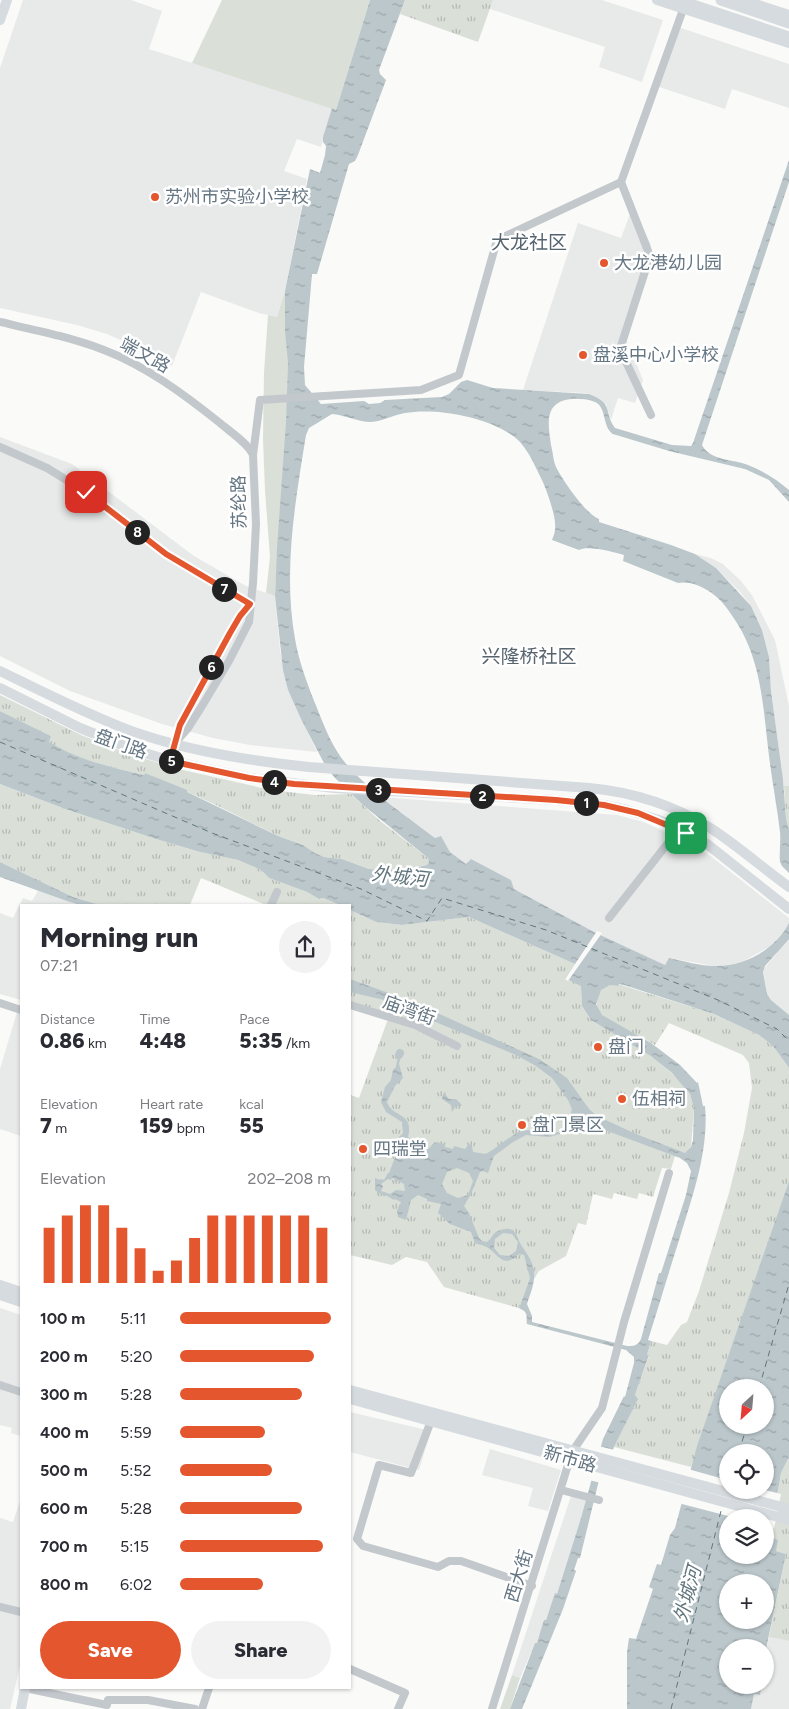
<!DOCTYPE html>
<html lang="en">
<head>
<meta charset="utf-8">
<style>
  body { margin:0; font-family:Figtree,"Noto Sans SC",sans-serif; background:#f2f2f3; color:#2b2b33; height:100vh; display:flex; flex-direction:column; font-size:19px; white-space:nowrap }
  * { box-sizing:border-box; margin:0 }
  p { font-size:16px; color:#7c7c81 }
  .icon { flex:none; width:28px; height:28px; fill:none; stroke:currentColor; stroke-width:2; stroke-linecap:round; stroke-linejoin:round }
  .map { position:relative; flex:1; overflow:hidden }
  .drawer { position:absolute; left:20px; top:904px; width:331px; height:785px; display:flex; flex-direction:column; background:#fff; border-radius:0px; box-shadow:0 1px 4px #0004 }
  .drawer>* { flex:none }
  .needle { width:32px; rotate:206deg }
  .buttons { position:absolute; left:719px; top:1379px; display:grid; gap:10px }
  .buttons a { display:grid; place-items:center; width:55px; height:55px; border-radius:50%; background:#fff; box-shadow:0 1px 4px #0004; font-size:25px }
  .pin { position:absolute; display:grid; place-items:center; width:42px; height:42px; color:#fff; margin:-21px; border-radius:10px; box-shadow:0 2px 8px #0006 }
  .km { position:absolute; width:25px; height:25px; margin:-12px; border-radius:50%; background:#222; color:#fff; font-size:14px; line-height:25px; text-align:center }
  .round { display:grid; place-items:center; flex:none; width:52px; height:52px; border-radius:26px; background:#f2f2f3 }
  .overview { display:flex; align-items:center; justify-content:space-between; height:85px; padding:0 20px }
  h1 { font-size:28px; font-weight:800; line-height:38px }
  .metrics { display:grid; grid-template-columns:repeat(3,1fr); gap:8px; height:85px; padding:5px 20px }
  .metrics div { display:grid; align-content:center }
  .metrics b { font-size:21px; font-weight:800 }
  .metrics small { font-size:14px; font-weight:400 }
  .metrics p { font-size:14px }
  .chart { height:140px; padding:10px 20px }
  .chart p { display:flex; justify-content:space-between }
  .chart svg { width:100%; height:90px; margin-top:5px; stroke:#e4572e; stroke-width:6 }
  .action { display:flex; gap:10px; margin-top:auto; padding:10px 20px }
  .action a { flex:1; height:58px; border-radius:30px; background:#e4572e; color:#fff; font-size:20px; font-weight:800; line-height:58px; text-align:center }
  .action a+a { background:#f2f2f3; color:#2b2b33 }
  ul { padding:0 20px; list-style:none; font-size:16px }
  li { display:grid; grid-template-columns:80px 60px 1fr; align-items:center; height:38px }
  li i { height:12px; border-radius:6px; background:#e4572e }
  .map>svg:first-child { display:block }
</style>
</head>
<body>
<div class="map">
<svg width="789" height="1709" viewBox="0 0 789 1709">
  <defs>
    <pattern id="park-tufts" width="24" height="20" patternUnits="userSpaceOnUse" patternTransform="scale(1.25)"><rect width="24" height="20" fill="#dadfd7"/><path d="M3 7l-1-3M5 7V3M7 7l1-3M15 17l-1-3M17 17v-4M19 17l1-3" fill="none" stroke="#b4b9b4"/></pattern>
    <pattern id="water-ripples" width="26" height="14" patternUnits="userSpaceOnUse" patternTransform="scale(1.25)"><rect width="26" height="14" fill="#bbc7cb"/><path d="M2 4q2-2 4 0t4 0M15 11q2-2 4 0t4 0" fill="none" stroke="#9ca6aa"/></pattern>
  </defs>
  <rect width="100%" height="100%" fill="#fafaf8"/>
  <!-- built -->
  <g fill="#e8e9e9">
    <polygon points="23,0 131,0 162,11 149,49 332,108 321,147 297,139 284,171 307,179 285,291 277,317 259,313 201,292 172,366 137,347 107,334 77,325 0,308 0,68"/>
    <polygon points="493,0 602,0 663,20 642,82 599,67 605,47 490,9"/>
    <polygon points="678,27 789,64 789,108 732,89 725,109 656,86"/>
    <polygon points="633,206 651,245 622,330 643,380 635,403 618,398 611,420 606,404 593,395 585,393 523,390 578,223 621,238"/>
    <polygon points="0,437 72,464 194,556 246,586 275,596 280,650 288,690 317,752 250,745 213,738 162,724 70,691 0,656"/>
    <polygon points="695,554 711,558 723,564 741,581 752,595 775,640 789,706 789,786 784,786 771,691 769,657 762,630 751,606 741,593 716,568"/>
    <polygon points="381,797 617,815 644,822 691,844 712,857 789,918 789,1015 771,1000 767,994 763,970 777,953 769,947 740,963 727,966 714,966 669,958 665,965 596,933 514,889 511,880 471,859 466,864 450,852 441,836 435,838"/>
    <polygon points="28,886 80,905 21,905 21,1000 0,994 0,913 13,918 23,898 32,901 38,891"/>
    <polygon points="17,1012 21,1013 21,1136 0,1129 0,1069"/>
    <polygon points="0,1308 21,1315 21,1436 11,1433 12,1428 0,1425"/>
    <polygon points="350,1412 431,1431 419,1470 350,1452"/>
    <polygon points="490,1449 561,1470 548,1511 528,1506 533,1488 482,1475"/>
    <polygon points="571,1496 587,1499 557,1594 555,1594 537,1644 535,1643 520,1678 512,1675"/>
    <polygon points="21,1498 21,1661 10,1709 0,1709 0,1518 13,1522"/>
    <polygon points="769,1637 789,1641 789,1709 751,1709 754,1694 760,1695 762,1685 765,1685 765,1674 769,1656 765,1655"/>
  </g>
  <!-- grass -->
  <g fill="#dadfd7">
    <polygon points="222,0 370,0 336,110 192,63"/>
    <path d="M285,291c1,24 3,49 3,73 0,77 -10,155 -13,232l-9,-3 4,-36 -5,-67 -2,-51 1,-66 4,-58 9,2z"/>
    <polygon points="512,1675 520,1678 510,1709 500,1709"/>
  </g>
  <!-- park -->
  <g fill="url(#park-tufts)">
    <polygon points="405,0 493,0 478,42 400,14"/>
    <path d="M0,695l81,40 43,17 50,16 97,22 44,5 36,-1 28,26 49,38 1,4 -2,3 -29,5h-11l-18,-1 -27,-10 -18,-2 -9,-4 -12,-8 -25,-9 -62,-31 -71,-32 -1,2c-33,-8 -66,-15 -96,-33l3,-6 -51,-25z"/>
    <polygon points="0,784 65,809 156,839 200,852 238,860 261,870 269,878 307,892 319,899 323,898 340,905 266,905 201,878 190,905 100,905 73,897 0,862"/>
    <polygon points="784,786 789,786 789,830 786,818"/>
    <polygon points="350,910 376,922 402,925 469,917 575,964 581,985 582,1006 591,1020 651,1055 678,1079 690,1094 694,1109 691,1146 688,1152 675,1156 671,1169 662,1168 653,1197 639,1193 637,1199 614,1193 612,1199 593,1194 586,1225 578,1223 566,1256 539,1271 534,1279 529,1281 519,1308 444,1287 427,1262 406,1257 392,1265 350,1255 350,1095 359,1098 388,1019 350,1006"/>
    <path d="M618,984l96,30 45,21 14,11 16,22v113l-98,286 -77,-20 23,-47 -2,-5 14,-39 -2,-1 4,-14 16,4 14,-20 6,-3 12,-31 30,-98 15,-60 8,-45 -3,-25 -6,-8 -74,-32 -14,22c-16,-10 -38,-18 -52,-29 -8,-7 -9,-20 0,-28 5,-4 8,-3 14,-2z"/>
    <polygon points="789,1457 789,1641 769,1637 786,1554 776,1551 770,1538 781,1473"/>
  </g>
  <!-- water -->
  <g fill="url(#water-ripples)" fill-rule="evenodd">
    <path d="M370,0h35l-26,70 1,4 6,6 -28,75 -3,6 -6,3 -32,110h-5l-8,93 1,18 16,19 43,-3 5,3 11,-1 5,-3 57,-3 7,-3 12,-12 6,-2 26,8 96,6c26,10 14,18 26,34l57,17 19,1 2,-3 96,-283v22l-87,263c8,16 31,14 46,20 15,6 28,14 41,25v12l-20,-22 -24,-11 -76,-18 -56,-17c-11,-7 -6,-27 -18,-32 -9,-4 -21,-4 -30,-2 -22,6 -16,28 -14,45 2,7 2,15 5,22 7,14 30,47 43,52v3l72,23 24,9 21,14 35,38 11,24 7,27 2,34 12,88 3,39 3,12v43l-7,-7 -2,-4c-1,-10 1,-20 0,-30 -3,-26 -8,-51 -11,-76 -6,-48 -7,-98 -36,-139 -7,-11 -14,-20 -26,-27 -9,-5 -18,-9 -29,-7l-55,-22 1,-6c-10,-3 -36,-10 -45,-5l-27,-10c1,-3 3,-7 3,-11 2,-11 -9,-41 -14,-51 -6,-12 -12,-26 -21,-36 -23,-24 -83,-35 -115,-29 -12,2 -24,9 -36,9 -13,-1 -25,-7 -37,-8l-23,14 -3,7c-11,68 -23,136 -11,204 4,23 13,47 22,69 8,20 16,41 30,57 25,28 58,50 88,73l6,-2 9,16 16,12 5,-5 40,21 3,9 82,44 69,32 4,-7c15,3 31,8 46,8 29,1 61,-17 74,-43v16l-24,27 -2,6 4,22 4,6 18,15v53l-16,-22 -14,-11 -45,-21 -90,-29 -5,-1 -1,2 -8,-1 -9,5 -5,14 6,11 49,28 29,22 17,18 1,-1 5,24h2c4,44 -12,89 -25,131 -11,34 -21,69 -32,103l3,1 -4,14h2l-14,40 3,4 -24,48 -15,33 -19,78h-2l-4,12 2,1 -13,38 -41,100h-12l25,-66h2l7,-23h2l9,-27 2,1 24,-76 22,-79 21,-43 1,1 9,-34v-6l-8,-7 -99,-26c-1,-9 2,-11 -8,-16l11,-30 -6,-23 -5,-1c-14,13 -18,5 -28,-4 -4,-4 -11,-5 -16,-7l-4,-11 -21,-8 -12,-11 3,-9 -14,-3v-2l-9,-4 -7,5 -5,20 -8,-3 -1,-6 4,-9 -6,-3 -1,1 -7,-4 -7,-2 -5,-4v-12l5,2 1,-1 3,1 4,-7h1l9,-23 -2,-1 4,-9 -1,-3 4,-4 -1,-11 -16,-10 -5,-10 4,-15 6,-7 2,-10 3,-3 2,-12h3l-2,9 4,14 -8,8 -8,16c6,17 27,9 21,35l8,4 12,8 7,-7 10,2v3l8,2 1,-3 11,3 4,-5 3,2 1,6 13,2c11,-6 21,-16 33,-22 20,-9 42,20 53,-23l-4,-9 -16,-22 -16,-12 -20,-11 -100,-41 -33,-9 1,-5 -34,-8v-13l63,23 126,57 28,19 22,31 8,7 39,18 49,19 6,-6 2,-7 1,-31 -4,-15 -18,-21 -21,-17 -60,-36 -9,-14 -1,-20 -16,-8 10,-14 -106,-47 -67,8 -26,-3 -26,-12v-5h-10l-17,-7 -4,1 -12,-7 -38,-14 -8,-8 -23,-10 -38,-8 -44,-13 -91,-30 -65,-25v-73l51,25 -2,6c29,18 62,25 95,33l1,-2 42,17v2l91,44 25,9 12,8 9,4 18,2 27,10 18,1 21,-1 19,-4 2,-3 -1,-4 -65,-53 -28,-27 -10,-13 -23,-44 -14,-31 -5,-20 -8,-74 2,-48 9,-126 2,-59 -3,-33v-39l25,-122 10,4 5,-18 1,-9 -3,-4v-5l9,-29 4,2zM576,1116l18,10 86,32 7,5 4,8 -5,24 -25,78h-2l-18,66c-3,7 -8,7 -14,7l-95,-24v-6l-5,-12c3,-10 8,-20 7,-31 -1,-10 -5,-17 -11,-25 -7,-9 -5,-25 -25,-17 -5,2 -6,7 -11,11l-5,-1 -3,-3 -10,-25 -5,-7 7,-12 9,-22 3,-1 5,2 6,-17 19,-14 13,-7 23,2 11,-3 5,-3zM457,1168l12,5 4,8 -5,14 -10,3 -11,-5 -5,-9 5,-12zM392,1178l3,1 -1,3 4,-1 6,3 1,7 -9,-1 -6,4 -9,-3 2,-5 -2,-2 7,-5 3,1zM503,1233l9,1 6,8 -2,9 -7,5 -9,-1 -6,-7 1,-9z"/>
    <polygon points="0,862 73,897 100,905 80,905 67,901 0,877"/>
    <polygon points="443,1094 445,1094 449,1099 456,1099 462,1105 455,1107 452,1112 451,1105 442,1099"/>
    <path d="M789,1181v276l-8,16 -11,64 8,3 -2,11 10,3 -21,100 4,1 -4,19v-26h-37v37h34l-2,10 -6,-1 -3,15h-124v-57l2,-14 7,1 17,-50 -4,-2 8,-23 4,1 9,-30 5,-7 22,-82zM728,1388h37v37h-37zM728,1452h37v38h-37zM728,1518h37v37h-37zM728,1582h37v38h-37z"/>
  </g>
  <!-- pier -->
  <g fill="#fafaf8">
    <polygon points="597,931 602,933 568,981 565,979"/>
    <polygon points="598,1446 615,1450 601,1483 589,1480"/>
    <polygon points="688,1469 727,1480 728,1490 765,1490 781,1494 774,1529 765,1526 765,1518 732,1517 678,1503"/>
  </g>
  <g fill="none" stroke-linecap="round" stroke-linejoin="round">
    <!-- canal -->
    <g stroke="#bbc7cb" stroke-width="8">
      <polyline points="415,1017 416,1014"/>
      <polyline points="399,1055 400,1053"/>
    </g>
    <!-- ferry -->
    <g stroke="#60757c" stroke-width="1" stroke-dasharray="6 5" stroke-linecap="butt">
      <polyline points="0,742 212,833 361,889 427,921 442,898 546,930 718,1000 777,1029 789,1041"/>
      <polyline points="759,1388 789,1284"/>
      <polyline points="739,1452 747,1425"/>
      <polyline points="671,1709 722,1507"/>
    </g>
    <!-- minor -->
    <g stroke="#c3c8cc" stroke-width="8">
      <polyline points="621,182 650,256 620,349 651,415"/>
      <path d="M0,322c35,8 70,15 104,28 42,16 81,45 116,73 9,8 29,21 33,32"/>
      <polyline points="0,447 47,468 86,492 166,554 250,604"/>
      <path d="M175,742c7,-25 21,-47 33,-69 13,-24 25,-48 42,-69"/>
      <polyline points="174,744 188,728 202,706 229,661 249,622 253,583 256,524 253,455 260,400 421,390 459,375 497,240 621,182 685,4"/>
      <polyline points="271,905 277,892"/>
      <polyline points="609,918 679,829 687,815"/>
      <polyline points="0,1003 21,1010"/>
      <polyline points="350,1005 415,1025 457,1046"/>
      <polyline points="0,1385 21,1392"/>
      <polyline points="431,1421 411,1473 379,1465 357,1539 363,1546 438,1567 449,1561 461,1561 532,1586"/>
      <polyline points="561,1490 599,1500"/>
      <polyline points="0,1607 21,1612"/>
      <polyline points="350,1669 405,1693 398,1709"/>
      <polyline points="25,1688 107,1705 108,1700 148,1700 195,1709"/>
      <polyline points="202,1709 209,1688"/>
      <polyline points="492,1709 572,1452 602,1408 624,1322 669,1173"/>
    </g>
    <!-- major -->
    <g stroke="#d6dbdf" stroke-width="10">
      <polyline points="657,0 789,43"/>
      <polyline points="743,0 789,15"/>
      <polyline points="0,20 7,0"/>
      <path d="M0,671c43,21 86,43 131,60 57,20 119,30 178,36l280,21c44,4 85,17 123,41 27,18 51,39 77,58"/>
      <polyline points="0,688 80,728 132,749 171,761 249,778 334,788 556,800 604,805 627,810 659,820 707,844 789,909"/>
      <polyline points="0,1285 21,1292"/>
      <polyline points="0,1295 21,1302"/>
      <polyline points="350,1390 789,1509"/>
      <polyline points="350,1399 789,1520"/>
      <polyline points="21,1709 25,1688"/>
    </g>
    <!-- highway -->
    <g stroke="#d6dbdf" stroke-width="11">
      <polyline points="678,0 789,37"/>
      <polyline points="721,0 789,23"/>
    </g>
  </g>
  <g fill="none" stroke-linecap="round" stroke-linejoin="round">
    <!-- route casing -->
    <g stroke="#fff" stroke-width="10">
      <polyline id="route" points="86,492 166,554 250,604 240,616 230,633 180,725 170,761 249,778 294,784 556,800 604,805 638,813 686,833"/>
    </g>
    <!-- route -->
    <use href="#route" stroke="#e4572e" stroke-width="6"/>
  </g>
  <!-- markers -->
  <g fill="#e4572e" stroke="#fff" stroke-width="2">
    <circle cx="155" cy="197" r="5"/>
    <circle cx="604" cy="263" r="5"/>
    <circle cx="583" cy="355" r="5"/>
    <circle cx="598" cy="1047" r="5"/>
    <circle cx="622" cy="1099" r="5"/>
    <circle cx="522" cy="1125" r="5"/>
    <circle cx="363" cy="1149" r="5"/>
  </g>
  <g text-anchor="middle" stroke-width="5" stroke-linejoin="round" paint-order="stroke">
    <!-- poi labels -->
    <g font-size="18" fill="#657683" stroke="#fff" text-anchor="start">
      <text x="165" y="203">苏州市实验小学校</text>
      <text x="614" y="269">大龙港幼儿园</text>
      <text x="593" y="361">盘溪中心小学校</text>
      <text x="608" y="1053">盘门</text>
      <text x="632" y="1105">伍相祠</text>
      <text x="532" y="1131">盘门景区</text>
      <text x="373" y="1155">四瑞堂</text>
    </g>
    <!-- street labels -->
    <g font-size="18" fill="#657683" stroke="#fff">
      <text transform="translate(145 355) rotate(29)" y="6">端文路</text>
      <text transform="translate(239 502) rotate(-91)" y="6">苏纶路</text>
      <text transform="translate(121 744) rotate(20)" y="6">盘门路</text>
      <text transform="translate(409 1010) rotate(20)" y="6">庙湾街</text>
      <text transform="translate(570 1459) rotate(16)" y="6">新市路</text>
      <text transform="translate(519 1576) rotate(-73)" y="6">西大街</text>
    </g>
    <!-- neighbourhood labels -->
    <g font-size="19" fill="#57646e" stroke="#fff">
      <text x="529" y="249">大龙社区</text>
      <text x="529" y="663">兴隆桥社区</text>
    </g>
    <!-- water labels -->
    <g font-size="19" font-style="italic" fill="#60757c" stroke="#fff">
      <text transform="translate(400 876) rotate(6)" y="7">外城河</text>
      <text transform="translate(687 1594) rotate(-75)" y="7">外城河</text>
    </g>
  </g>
</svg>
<div class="buttons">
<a><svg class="needle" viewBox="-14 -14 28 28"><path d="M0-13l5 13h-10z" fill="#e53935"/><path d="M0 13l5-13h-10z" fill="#7c7c81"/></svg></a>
<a><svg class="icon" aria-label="locate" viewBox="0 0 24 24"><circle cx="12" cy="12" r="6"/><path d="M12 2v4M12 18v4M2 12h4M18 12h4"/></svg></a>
<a><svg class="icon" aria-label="layers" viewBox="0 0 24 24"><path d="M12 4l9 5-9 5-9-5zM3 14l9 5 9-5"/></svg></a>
<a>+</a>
<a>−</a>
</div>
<div class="pin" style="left:686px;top:833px;background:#1e9e55"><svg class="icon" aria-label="arrive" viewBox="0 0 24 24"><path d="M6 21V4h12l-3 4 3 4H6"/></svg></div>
<div class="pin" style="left:86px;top:492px;background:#d93025"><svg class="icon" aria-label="check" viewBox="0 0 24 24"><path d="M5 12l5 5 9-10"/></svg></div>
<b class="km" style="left:586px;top:803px">1</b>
<b class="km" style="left:482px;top:796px">2</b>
<b class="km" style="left:378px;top:790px">3</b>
<b class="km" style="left:274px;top:782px">4</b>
<b class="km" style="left:171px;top:761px">5</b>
<b class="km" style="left:211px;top:667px">6</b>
<b class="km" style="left:224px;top:589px">7</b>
<b class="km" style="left:137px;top:532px">8</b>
<section class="drawer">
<div class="overview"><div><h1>Morning run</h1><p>07:21</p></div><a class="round"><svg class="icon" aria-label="share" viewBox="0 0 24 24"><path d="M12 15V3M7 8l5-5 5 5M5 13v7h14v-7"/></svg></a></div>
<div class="metrics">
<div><p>Distance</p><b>0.86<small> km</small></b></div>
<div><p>Time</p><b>4:48</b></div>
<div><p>Pace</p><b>5:35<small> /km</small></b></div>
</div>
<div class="metrics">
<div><p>Elevation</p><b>7<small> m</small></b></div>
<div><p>Heart rate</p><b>159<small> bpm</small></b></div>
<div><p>kcal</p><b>55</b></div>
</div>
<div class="chart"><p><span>Elevation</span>202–208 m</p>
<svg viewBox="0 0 160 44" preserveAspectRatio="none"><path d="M5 44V17M15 44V11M25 44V6M35 44V6M45 44V17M55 44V27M65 44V38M75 44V33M85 44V22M95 44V11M105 44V11M115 44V11M125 44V11M135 44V11M145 44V11M155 44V17"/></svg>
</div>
<ul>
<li><b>100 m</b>5:11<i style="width:100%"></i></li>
<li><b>200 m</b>5:20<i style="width:89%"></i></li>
<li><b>300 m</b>5:28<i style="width:81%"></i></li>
<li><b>400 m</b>5:59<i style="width:56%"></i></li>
<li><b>500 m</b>5:52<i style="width:61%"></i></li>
<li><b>600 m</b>5:28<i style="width:81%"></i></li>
<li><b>700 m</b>5:15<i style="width:95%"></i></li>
<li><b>800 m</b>6:02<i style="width:55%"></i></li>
</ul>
<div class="action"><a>Save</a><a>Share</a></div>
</section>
</div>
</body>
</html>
